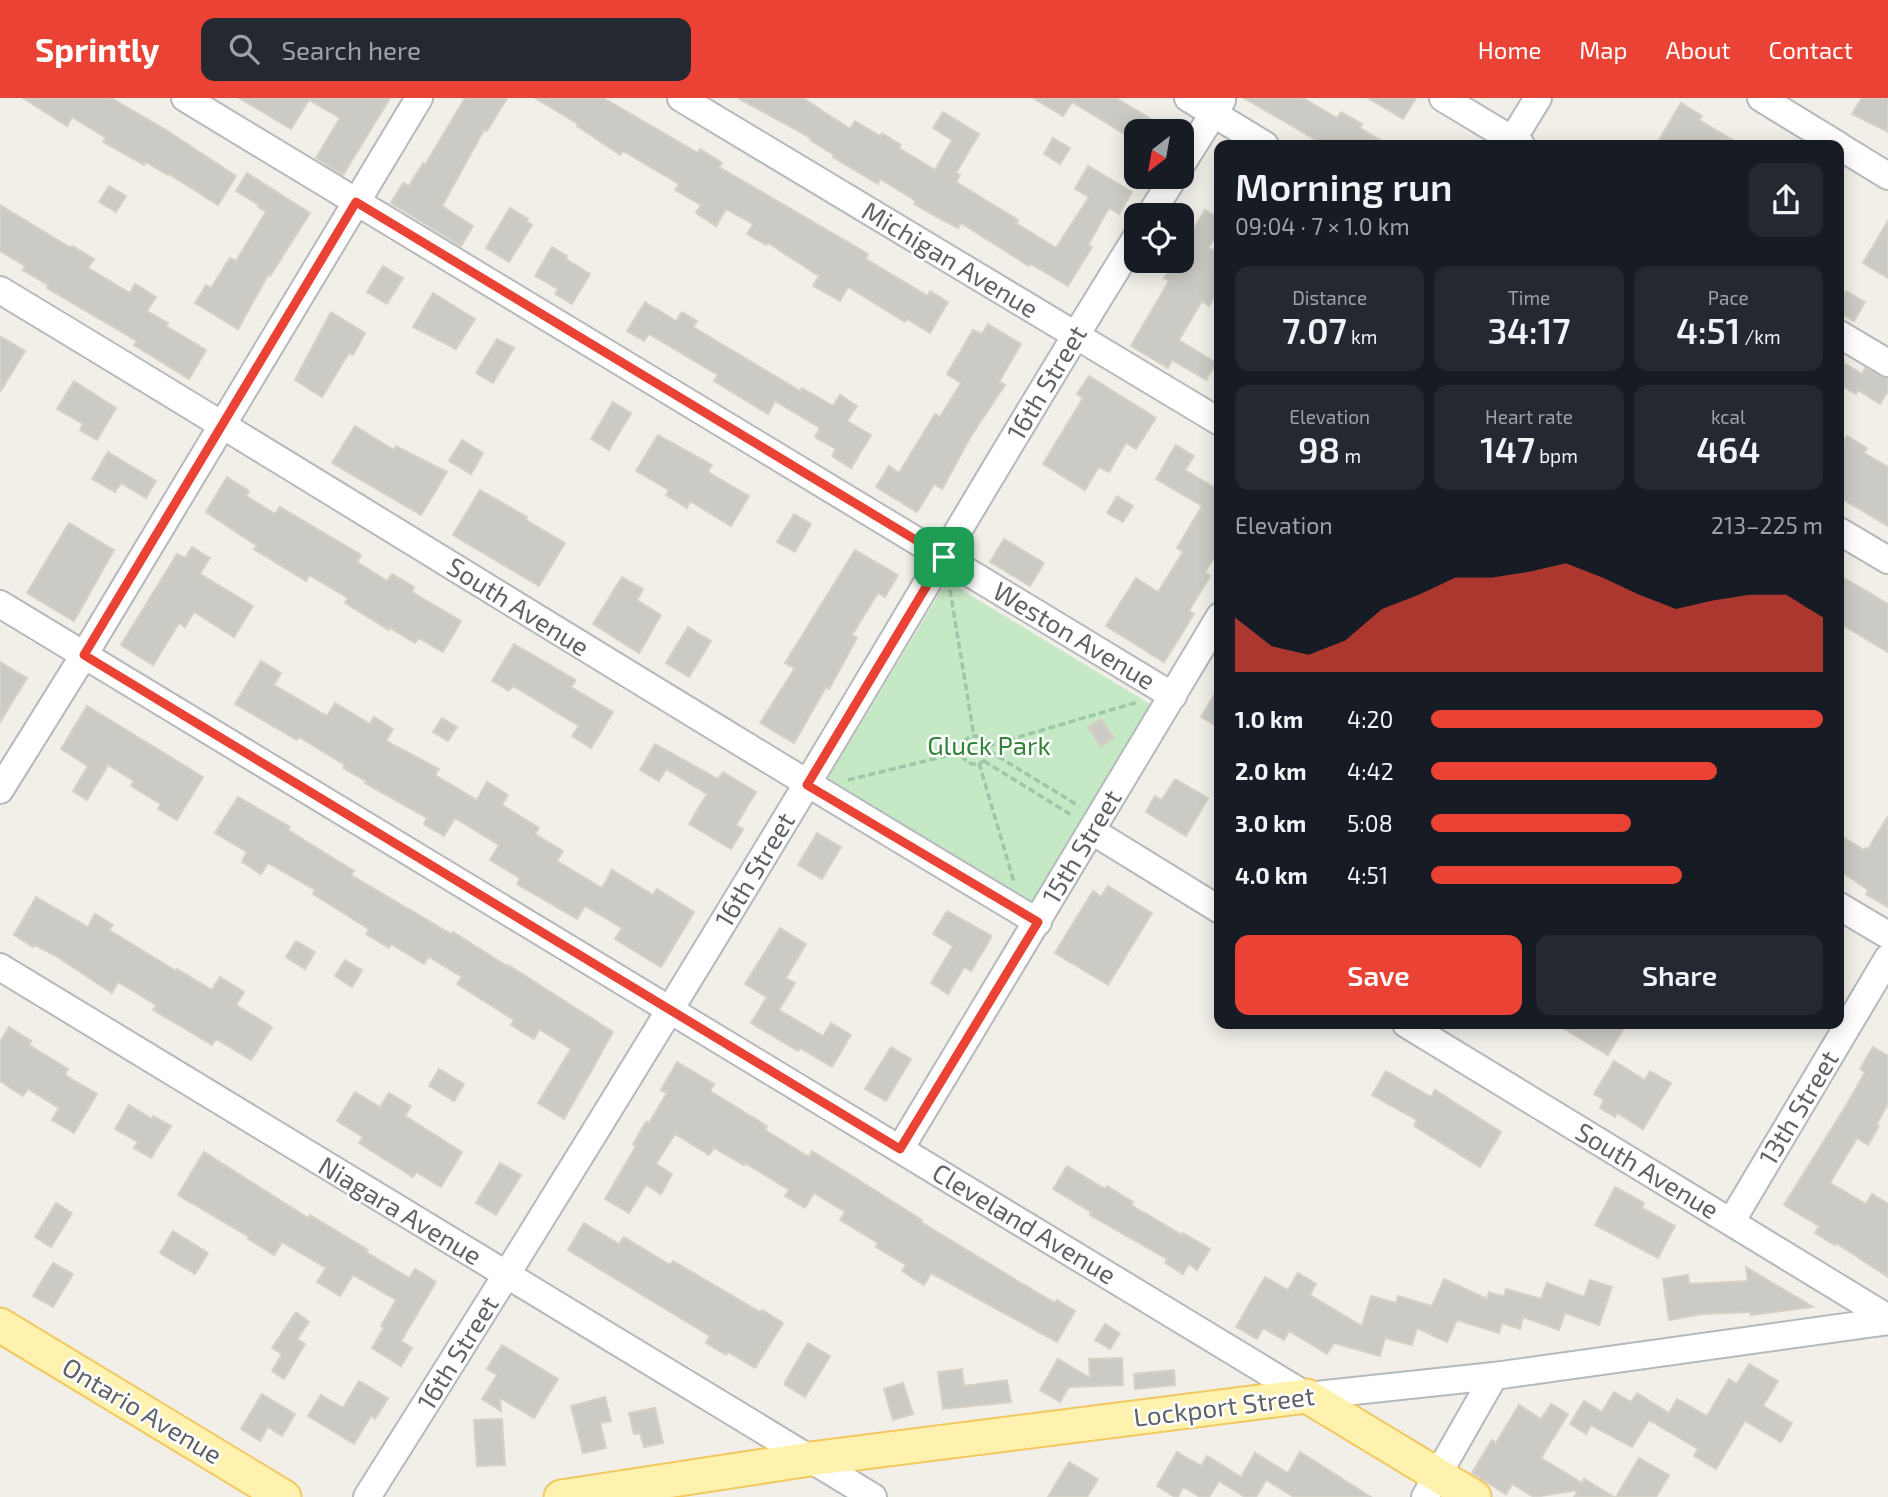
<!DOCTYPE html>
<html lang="en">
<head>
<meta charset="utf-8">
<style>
  body { margin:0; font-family:"Exo 2",sans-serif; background:#242831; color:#f1f3f6; height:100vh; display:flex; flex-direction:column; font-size:26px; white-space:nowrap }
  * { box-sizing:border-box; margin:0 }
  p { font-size:23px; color:#9ea1a6 }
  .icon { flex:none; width:38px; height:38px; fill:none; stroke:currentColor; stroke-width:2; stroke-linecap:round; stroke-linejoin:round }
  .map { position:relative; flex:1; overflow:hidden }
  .details { position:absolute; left:1214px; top:42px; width:630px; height:889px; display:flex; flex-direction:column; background:#171b24; border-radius:14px; box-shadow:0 4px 18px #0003 }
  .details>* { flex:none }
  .needle { width:46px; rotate:211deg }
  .fabs { position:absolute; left:1124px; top:21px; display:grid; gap:14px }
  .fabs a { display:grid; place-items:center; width:70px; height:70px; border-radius:14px; background:#171b24; box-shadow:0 4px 18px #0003; font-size:35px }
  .pin { position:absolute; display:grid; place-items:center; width:60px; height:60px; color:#fff; margin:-30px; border-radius:14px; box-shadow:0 4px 10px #0006 }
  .round { display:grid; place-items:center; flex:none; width:74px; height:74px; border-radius:14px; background:#242831 }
  .overview { display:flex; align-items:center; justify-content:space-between; height:119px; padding:0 21px }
  h1 { font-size:38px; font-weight:600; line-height:52px }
  .metrics { display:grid; grid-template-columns:repeat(3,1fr); gap:10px; height:119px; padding:7px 21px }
  .metrics div { display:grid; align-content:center; border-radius:14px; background:#242831; text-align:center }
  .metrics b { font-size:35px; font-weight:600 }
  .metrics small { font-size:19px; font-weight:400 }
  .metrics p { font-size:19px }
  .chart { height:196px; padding:14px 21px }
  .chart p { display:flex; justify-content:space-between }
  .chart svg { width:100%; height:126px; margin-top:7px; fill:#ea4335; opacity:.7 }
  .button { display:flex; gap:14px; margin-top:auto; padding:14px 21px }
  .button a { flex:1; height:80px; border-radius:14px; background:#ea4335; color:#fff; font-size:28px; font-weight:600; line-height:80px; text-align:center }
  .button a+a { background:#242831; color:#f1f3f6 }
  ul { padding:0 21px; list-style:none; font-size:23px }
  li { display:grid; grid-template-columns:112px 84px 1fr; align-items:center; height:52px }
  li i { height:18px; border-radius:9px; background:#ea4335 }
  header { display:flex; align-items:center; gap:42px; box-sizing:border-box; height:98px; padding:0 35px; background:#ea4335; color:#fff }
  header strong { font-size:33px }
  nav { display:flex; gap:38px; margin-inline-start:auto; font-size:24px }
  .search { width:490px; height:63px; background:#242831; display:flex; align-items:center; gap:18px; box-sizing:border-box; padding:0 24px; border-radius:14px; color:#9ea1a6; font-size:26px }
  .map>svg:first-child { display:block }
</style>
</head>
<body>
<header>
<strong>Sprintly</strong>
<div class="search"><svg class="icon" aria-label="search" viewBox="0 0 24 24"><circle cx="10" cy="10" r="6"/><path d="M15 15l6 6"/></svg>Search here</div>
<nav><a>Home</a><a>Map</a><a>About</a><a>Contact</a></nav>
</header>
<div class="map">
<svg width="1888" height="1399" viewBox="0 0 1888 1399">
  <rect width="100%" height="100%" fill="#f1efe8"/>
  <!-- green -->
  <polygon fill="#c5e8c5" points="947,483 1155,609 1031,813 824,687"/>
  <!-- building -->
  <g fill="#cccac5" stroke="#d6d1c6" stroke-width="2">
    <polygon points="23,0 111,0 166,32 236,78 218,107 169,76 168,77 146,64 144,67 121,54 103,44 106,40 72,19 67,28"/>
    <polygon points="239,0 390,0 343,77 316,60 340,20 309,2 291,31"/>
    <polygon points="465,0 507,0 487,33 484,32 442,108 473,128 461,148 391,105 403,85 409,88 423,65 425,67"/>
    <polygon points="535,0 603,0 698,55 700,51 722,65 719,69 868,156 866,161 928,198 930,193 948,204 930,235 907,221 905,224 848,189 840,203 813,188 819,178 768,145 766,147 747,136 753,126 726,111 716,128 696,115 701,107 675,92 679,86 623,53 620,57 577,28 578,26"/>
    <polygon points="738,0 803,0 850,31 855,23 880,38 882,35 901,47 899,50 935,72 952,42 933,30 943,14 979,36 956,75 960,77 956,84 1018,122 1016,125 1056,150 1089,99 1075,91 1088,68 1132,94 1119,116 1109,110 1088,147 1092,149 1068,188 1031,166 1029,168 961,125 958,130 935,118 914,106 916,103 880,81 878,86 833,59 834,57 810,42 811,40"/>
    <polygon points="1033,0 1116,0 1154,23 1147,33 1136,33 1136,43 1072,4 1063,18"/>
    <polygon points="1244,0 1303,0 1337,20 1341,14 1362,26 1360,30 1388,47 1325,47"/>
    <polygon points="1368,0 1416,0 1403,21"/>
    <polygon points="1862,0 1888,0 1888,34 1852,16"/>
    <polygon points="1681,5 1702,18 1699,22 1741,47 1656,47"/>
    <polygon points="1053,40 1070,50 1060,66 1044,56"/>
    <polygon points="247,75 310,115 270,178 268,177 238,231 195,205 206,187 211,190 230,160 236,163 266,114 258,109 259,107 236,93"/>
    <polygon points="109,88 126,98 116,114 99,104"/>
    <polygon points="0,107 71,150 72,148 94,161 88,170 130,195 135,186 156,199 147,213 168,225 166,228 206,252 189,281 134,247 137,243 47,190 48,187 23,172 25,168 0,153"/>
    <polygon points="510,110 528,121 526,123 532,127 509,164 486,150"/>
    <polygon points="1205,112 1220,121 1220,130 1208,150 1220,156 1220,190 1209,208 1202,203 1179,242 1216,265 1206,282 1172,262 1168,270 1131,248 1169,183 1164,180 1175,163 1181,163 1181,132 1190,137"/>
    <polygon points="1888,123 1888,180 1863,165"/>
    <polygon points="552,149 567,158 566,161 590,176 572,206 555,196 558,191 535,178"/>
    <polygon points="383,168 403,180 387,206 367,194"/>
    <polygon points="1846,193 1865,204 1854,223 1839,214 1839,205"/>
    <polygon points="433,195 475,221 456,251 413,229"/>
    <polygon points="645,204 676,223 682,214 697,223 693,229 800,293 802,290 833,308 840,297 857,308 847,323 871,337 851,370 832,358 836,351 815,339 820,330 775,303 768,316 714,283 718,277 649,236 644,243 627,233"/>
    <polygon points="331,214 365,235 353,257 349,255 322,299 295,282"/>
    <polygon points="988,226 1021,246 999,284 1005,287 971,338 942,391 934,386 917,414 876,389 889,368 899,375 935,316 940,319 961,285 947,276 973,232 982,236"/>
    <polygon points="0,238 25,253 0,294"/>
    <polygon points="497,241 514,250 493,285 476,275"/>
    <polygon points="1839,262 1862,276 1865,270 1888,281 1888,293 1880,306 1858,292 1856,296 1839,286"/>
    <polygon points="1089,278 1156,320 1136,351 1126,345 1109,374 1099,369 1085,392 1043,366 1083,300 1077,296"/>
    <polygon points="74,283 116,310 97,342 80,332 83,326 57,311"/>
    <polygon points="613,304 631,315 609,352 591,341"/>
    <polygon points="355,328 394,352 396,348 447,374 421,417 332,365"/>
    <polygon points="658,337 712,367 708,374 749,398 731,428 690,403 687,410 666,397 669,392 636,373"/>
    <polygon points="1847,338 1867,350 1864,355 1888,369 1888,428 1839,399 1839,351"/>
    <polygon points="462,342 483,355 471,376 449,363"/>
    <polygon points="1176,347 1194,358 1185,372 1220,393 1220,450 1205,474 1210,478 1189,513 1194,516 1164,564 1106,528 1136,480 1158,494 1183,454 1177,450 1202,408 1156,381"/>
    <polygon points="108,354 156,383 146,400 121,385 115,394 92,381"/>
    <polygon points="227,379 249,393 246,398 275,416 280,409 341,445 361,457 357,464 387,483 392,476 414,489 412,494 461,523 443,554 418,540 415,545 390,530 389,532 345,505 348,500 309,477 306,483 254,451 257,448 206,414"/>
    <polygon points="480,392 527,419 526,422 565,445 539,488 453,437"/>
    <polygon points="1117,398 1133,408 1123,424 1107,415"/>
    <polygon points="794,416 811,426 795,454 777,444"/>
    <polygon points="69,425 114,452 74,523 27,495"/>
    <polygon points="1004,441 1044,465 1030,488 990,464"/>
    <polygon points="192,449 210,460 200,476 253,508 234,539 194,514 185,529 179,525 153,567 121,547 177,456 185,460"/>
    <polygon points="855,452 898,477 885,499 878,495 852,537 857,540 840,571 829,591 826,589 794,645 760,625 795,570 785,565"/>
    <polygon points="1839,477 1888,506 1888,554 1839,525"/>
    <polygon points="622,479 643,491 637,502 661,517 639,555 593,526"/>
    <polygon points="688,529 711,543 689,579 666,565"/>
    <polygon points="514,546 576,582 571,589 613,614 591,650 572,638 579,628 513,588 509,593 492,583"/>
    <polygon points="261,563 281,575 274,587 327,618 335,605 370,626 374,619 393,631 386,643 439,671 435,677 477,702 487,684 508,697 502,707 539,730 535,736 563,753 557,763 602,790 612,772 653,797 657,791 694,814 661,869 615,841 622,830 585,808 577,821 517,786 520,780 490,762 499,747 455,720 444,738 424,726 427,720 365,685 366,683 343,670 345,667 299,639 297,642 235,606"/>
    <polygon points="0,564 27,580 0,624"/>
    <polygon points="1220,587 1220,630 1201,619"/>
    <polygon points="87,608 203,679 177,722 158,711 161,706 131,688 134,683 108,667 87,702 73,693 88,668 61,651"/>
    <polygon points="442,620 457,629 448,643 433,634"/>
    <polygon points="1101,621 1114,640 1101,649 1088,629"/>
    <polygon points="655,646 718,681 723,674 756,694 736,727 743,731 731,751 689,726 707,696 666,671 659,683 640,672"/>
    <polygon points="1175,681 1208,700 1186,738 1146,714 1155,698 1162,702"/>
    <polygon points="238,699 290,729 288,732 354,773 351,777 451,836 453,834 507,868 508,867 613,934 564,1021 538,1005 571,951 539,931 534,941 511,927 514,922 457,886 462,879 429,859 424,866 391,846 389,850 366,836 369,831 313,796 315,792 268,765 261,776 242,764 247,754 215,735"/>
    <polygon points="1888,718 1888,809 1866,796 1868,792 1839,772 1839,749 1845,740 1864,752 1866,750 1868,751"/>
    <polygon points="817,735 841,749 822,781 798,767"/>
    <polygon points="1108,788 1152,815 1108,887 1055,855 1093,793 1101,799"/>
    <polygon points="36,799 88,829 95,816 113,827 109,832 176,873 177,871 212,892 220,879 244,894 236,907 272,929 251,962 216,941 212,947 177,926 153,912 156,907 118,884 112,895 56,858 35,847 33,849 14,837"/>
    <polygon points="947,813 992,838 971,873 964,869 948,896 931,885 953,848 933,836"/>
    <polygon points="780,830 806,846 786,880 795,885 779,912 823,938 831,925 851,937 832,969 800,950 798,953 751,925 767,899 745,886"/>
    <polygon points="296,843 315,854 305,871 286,859"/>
    <polygon points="345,862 362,872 352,889 335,878"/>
    <polygon points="1556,926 1615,926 1623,931 1608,957"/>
    <polygon points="9,929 31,943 29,947 68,971 65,977 97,996 74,1035 52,1022 59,1010 28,991 23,998 0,983 0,944"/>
    <polygon points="891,949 911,961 886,1003 865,991"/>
    <polygon points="1873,949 1888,958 1888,1006 1876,1027 1879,1028 1868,1047 1857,1040 1830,1085 1866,1106 1872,1096 1888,1106 1888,1179 1836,1145 1835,1147 1815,1135 1819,1128 1784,1107 1847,1006 1865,974 1860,971"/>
    <polygon points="1614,963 1645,982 1650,973 1671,985 1643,1031 1617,1015 1615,1019 1600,1010 1604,1002 1594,996"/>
    <polygon points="677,964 714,986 710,993 767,1028 765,1032 809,1059 812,1053 922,1122 921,1124 1016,1182 1055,1205 1057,1202 1075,1213 1057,1244 931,1175 924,1187 902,1173 906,1167 876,1149 878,1145 840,1122 845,1114 814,1095 805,1110 785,1098 789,1092 745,1065 744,1067 714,1050 709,1057 675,1036 656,1066 672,1076 661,1096 646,1087 629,1115 605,1101 636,1048 633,1046 646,1024 649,1025 667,995 661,992"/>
    <polygon points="439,971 464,986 454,1003 429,988"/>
    <polygon points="1386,973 1431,999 1435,992 1501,1034 1480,1069 1414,1028 1417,1022 1372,997"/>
    <polygon points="355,994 380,1009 389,995 411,1008 405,1018 462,1054 441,1089 416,1074 413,1079 359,1045 363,1039 337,1023"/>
    <polygon points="129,1007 152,1021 153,1018 171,1028 151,1060 134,1050 138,1044 115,1031"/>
    <polygon points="204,1054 308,1120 310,1117 368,1152 366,1154 409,1180 415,1171 436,1184 401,1243 412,1250 401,1268 372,1250 384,1230 381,1228 396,1202 353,1177 340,1198 317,1184 326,1170 282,1144 274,1157 248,1141 249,1139 178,1097"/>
    <polygon points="500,1065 521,1077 496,1117 476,1105"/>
    <polygon points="1067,1068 1105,1091 1107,1088 1133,1104 1131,1107 1182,1137 1183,1135 1210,1151 1197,1172 1189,1166 1183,1176 1165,1165 1167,1161 1090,1117 1091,1114 1053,1091"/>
    <polygon points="1615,1089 1644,1105 1642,1110 1675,1128 1658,1160 1595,1127"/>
    <polygon points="56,1105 72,1115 51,1149 35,1139"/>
    <polygon points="584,1125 619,1146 624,1139 670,1167 673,1163 760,1214 762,1212 783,1225 755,1270 728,1254 726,1257 706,1245 710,1238 568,1152"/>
    <polygon points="173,1133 208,1155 195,1176 160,1155"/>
    <polygon points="53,1165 73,1176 53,1209 33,1198"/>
    <polygon points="1746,1169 1813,1209 1751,1217 1751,1214 1702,1216 1669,1222 1663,1181 1688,1177 1689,1186 1748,1183"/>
    <polygon points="1298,1175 1316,1186 1310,1197 1362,1228 1371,1198 1396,1205 1398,1198 1432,1208 1444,1181 1487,1201 1489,1194 1504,1199 1506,1191 1541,1201 1547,1185 1584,1199 1590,1182 1612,1189 1599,1227 1565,1215 1559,1232 1523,1219 1520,1231 1502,1225 1499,1235 1457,1222 1447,1244 1417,1230 1412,1247 1385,1240 1380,1258 1334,1245 1327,1256 1289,1233 1284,1242 1263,1230 1257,1241 1236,1229 1265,1179 1288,1192"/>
    <polygon points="296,1214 309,1224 297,1241 305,1246 284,1281 272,1273 282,1256 272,1250"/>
    <polygon points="1105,1226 1120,1235 1110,1251 1095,1242"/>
    <polygon points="808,1245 830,1258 805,1299 784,1286"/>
    <polygon points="502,1247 558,1281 534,1320 500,1300 501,1313 482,1301 497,1277 487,1271"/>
    <polygon points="1122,1260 1123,1287 1069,1289 1060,1304 1040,1292 1058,1261 1090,1280 1089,1261"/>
    <polygon points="1749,1266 1778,1283 1763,1308 1792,1325 1781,1344 1745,1323 1716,1371 1694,1358 1698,1351 1649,1322 1632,1349 1591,1327 1586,1336 1570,1326 1584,1303 1602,1314 1614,1294 1631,1304 1637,1295 1669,1315 1677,1301 1707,1318 1729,1281 1737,1286"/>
    <polygon points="962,1271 964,1288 1007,1282 1011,1304 943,1311 938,1274"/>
    <polygon points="1174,1272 1175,1287 1135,1291 1134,1276"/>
    <polygon points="359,1283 388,1300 375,1321 371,1318 354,1346 308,1318 321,1297 343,1310"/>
    <polygon points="903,1285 913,1316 893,1322 884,1291"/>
    <polygon points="262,1296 295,1316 282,1338 268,1329 260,1343 241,1331"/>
    <polygon points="605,1299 611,1323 600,1325 606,1350 583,1355 571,1308"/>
    <polygon points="1551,1306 1568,1316 1541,1360 1582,1385 1584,1381 1614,1399 1574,1399 1578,1392 1534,1399 1512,1386 1506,1396 1472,1375 1492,1342 1496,1345 1519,1307 1541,1321"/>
    <polygon points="655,1310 663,1345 644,1349 640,1335 634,1336 629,1315"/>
    <polygon points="502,1321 505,1367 477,1368 474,1322"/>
    <polygon points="1177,1354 1201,1368 1207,1358 1241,1379 1255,1355 1288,1375 1300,1354 1371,1399 1294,1399 1266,1382 1256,1399 1245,1399 1219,1383 1209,1399 1200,1399 1183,1389 1178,1399 1175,1399 1157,1388"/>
    <polygon points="1639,1360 1669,1377 1656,1399 1616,1399"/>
    <polygon points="1069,1364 1098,1381 1087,1399 1048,1399"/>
  </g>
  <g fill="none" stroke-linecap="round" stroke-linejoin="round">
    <!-- minor casing -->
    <g stroke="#b5b8bc" stroke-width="30">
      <g id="minor">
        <polyline points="185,0 1173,598"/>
        <polyline points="681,0 1220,324"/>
        <polyline points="1188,0 1265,47"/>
        <polyline points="1443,0 1521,47"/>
        <polyline points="1761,0 1838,47"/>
        <polyline points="1509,47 1538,0"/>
        <polyline points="1839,48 1888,78"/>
        <polyline points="1181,67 1222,2"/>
        <polyline points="1150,117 1174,79"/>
        <path d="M0,192c347,209 690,425 1038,632"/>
        <polyline points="1839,236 1888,265"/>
        <polyline points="1839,433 1888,462"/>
        <polyline points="0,506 1307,1298 1494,1278 1888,1223"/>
        <polyline points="0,692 84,557 419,0"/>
        <polyline points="1092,733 1220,812"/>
        <polyline points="1839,808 1888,837"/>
        <polyline points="0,869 873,1399"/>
        <polyline points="1406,926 1888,1220"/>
        <polyline points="900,1051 1220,518"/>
        <polyline points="1731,1124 1888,860"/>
        <path d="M367,1399c149,-236 296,-474 440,-713 110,-182 216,-366 329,-546"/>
        <polyline points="1425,1399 1494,1278"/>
      </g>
    </g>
    <!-- major casing -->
    <g stroke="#f2c960" stroke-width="37">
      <g id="major">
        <polyline points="0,1227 284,1399"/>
        <polyline points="561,1399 810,1361 1307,1298 1474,1399"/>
      </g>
    </g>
    <!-- path -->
    <g stroke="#9cc7a9" stroke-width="3.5" stroke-dasharray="7 3.5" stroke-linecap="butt">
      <polyline points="950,492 974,638"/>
      <circle cx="975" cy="652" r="14"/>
      <polyline points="988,648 1138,604"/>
      <polyline points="989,653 1079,708"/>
      <polyline points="984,663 1073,718"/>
      <polyline points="979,665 1014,784"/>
      <polyline points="848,682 962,654"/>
    </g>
    <!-- minor -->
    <use href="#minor" stroke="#fff" stroke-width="26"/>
    <!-- major -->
    <use href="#major" stroke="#fff2af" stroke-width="33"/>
  </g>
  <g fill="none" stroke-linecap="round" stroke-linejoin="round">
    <!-- route casing -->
    <g stroke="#fff" stroke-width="14">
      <polygon id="route" points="356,104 944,459 807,687 1038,824 900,1051 84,557"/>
    </g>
    <!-- route -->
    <use href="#route" stroke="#ea4335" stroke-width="9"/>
  </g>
  <g text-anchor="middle" stroke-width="5" stroke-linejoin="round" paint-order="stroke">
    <!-- street labels -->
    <g font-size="26" fill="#5f6368" stroke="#fff">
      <text transform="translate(950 162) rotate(31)" y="9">Michigan Avenue</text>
      <text transform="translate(1047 285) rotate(-59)" y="9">16th Street</text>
      <text transform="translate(518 509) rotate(32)" y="9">South Avenue</text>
      <text transform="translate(1074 538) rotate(31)" y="9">Weston Avenue</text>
      <text transform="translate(1082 749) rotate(-59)" y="9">15th Street</text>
      <text transform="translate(755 772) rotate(-59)" y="9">16th Street</text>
      <text transform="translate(1799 1010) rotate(-59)" y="9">13th Street</text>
      <text transform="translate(1647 1073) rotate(31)" y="9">South Avenue</text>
      <text transform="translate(400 1113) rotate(31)" y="9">Niagara Avenue</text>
      <text transform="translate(1024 1126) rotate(31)" y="9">Cleveland Avenue</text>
      <text transform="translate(458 1255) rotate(-58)" y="9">16th Street</text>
      <text transform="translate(1224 1309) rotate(-7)" y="9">Lockport Street</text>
      <text transform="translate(142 1313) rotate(31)" y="9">Ontario Avenue</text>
    </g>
    <!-- park labels -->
    <g font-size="26" fill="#348238" stroke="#fff">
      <text x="989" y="657">Gluck Park</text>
    </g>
  </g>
</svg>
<div class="fabs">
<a><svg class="needle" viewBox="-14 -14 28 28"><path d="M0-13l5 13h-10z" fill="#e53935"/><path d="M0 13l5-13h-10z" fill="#9ea1a6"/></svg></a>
<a><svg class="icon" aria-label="locate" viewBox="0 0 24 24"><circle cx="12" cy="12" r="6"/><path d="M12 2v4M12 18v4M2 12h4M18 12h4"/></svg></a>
</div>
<div class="pin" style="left:944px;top:459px;background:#1e9e55"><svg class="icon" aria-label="arrive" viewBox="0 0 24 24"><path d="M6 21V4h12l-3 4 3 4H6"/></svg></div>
<section class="details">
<div class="overview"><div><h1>Morning run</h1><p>09:04 · 7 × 1.0 km</p></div><a class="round"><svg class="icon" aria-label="share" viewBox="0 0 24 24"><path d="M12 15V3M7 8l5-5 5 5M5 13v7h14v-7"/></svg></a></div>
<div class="metrics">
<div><p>Distance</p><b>7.07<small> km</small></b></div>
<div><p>Time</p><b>34:17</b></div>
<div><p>Pace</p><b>4:51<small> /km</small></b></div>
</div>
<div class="metrics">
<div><p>Elevation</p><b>98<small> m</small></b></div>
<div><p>Heart rate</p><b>147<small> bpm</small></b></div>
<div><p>kcal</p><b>464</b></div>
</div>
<div class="chart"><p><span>Elevation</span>213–225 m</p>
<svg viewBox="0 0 160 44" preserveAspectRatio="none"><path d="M0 44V25L10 35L20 38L30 33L40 22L50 17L60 11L70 11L80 9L90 6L100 11L110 17L120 22L130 19L140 17L150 17L160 25V44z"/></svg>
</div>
<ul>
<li><b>1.0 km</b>4:20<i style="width:100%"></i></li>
<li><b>2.0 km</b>4:42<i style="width:73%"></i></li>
<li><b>3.0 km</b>5:08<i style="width:51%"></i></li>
<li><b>4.0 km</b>4:51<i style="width:64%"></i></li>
</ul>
<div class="button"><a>Save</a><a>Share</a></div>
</section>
</div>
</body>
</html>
